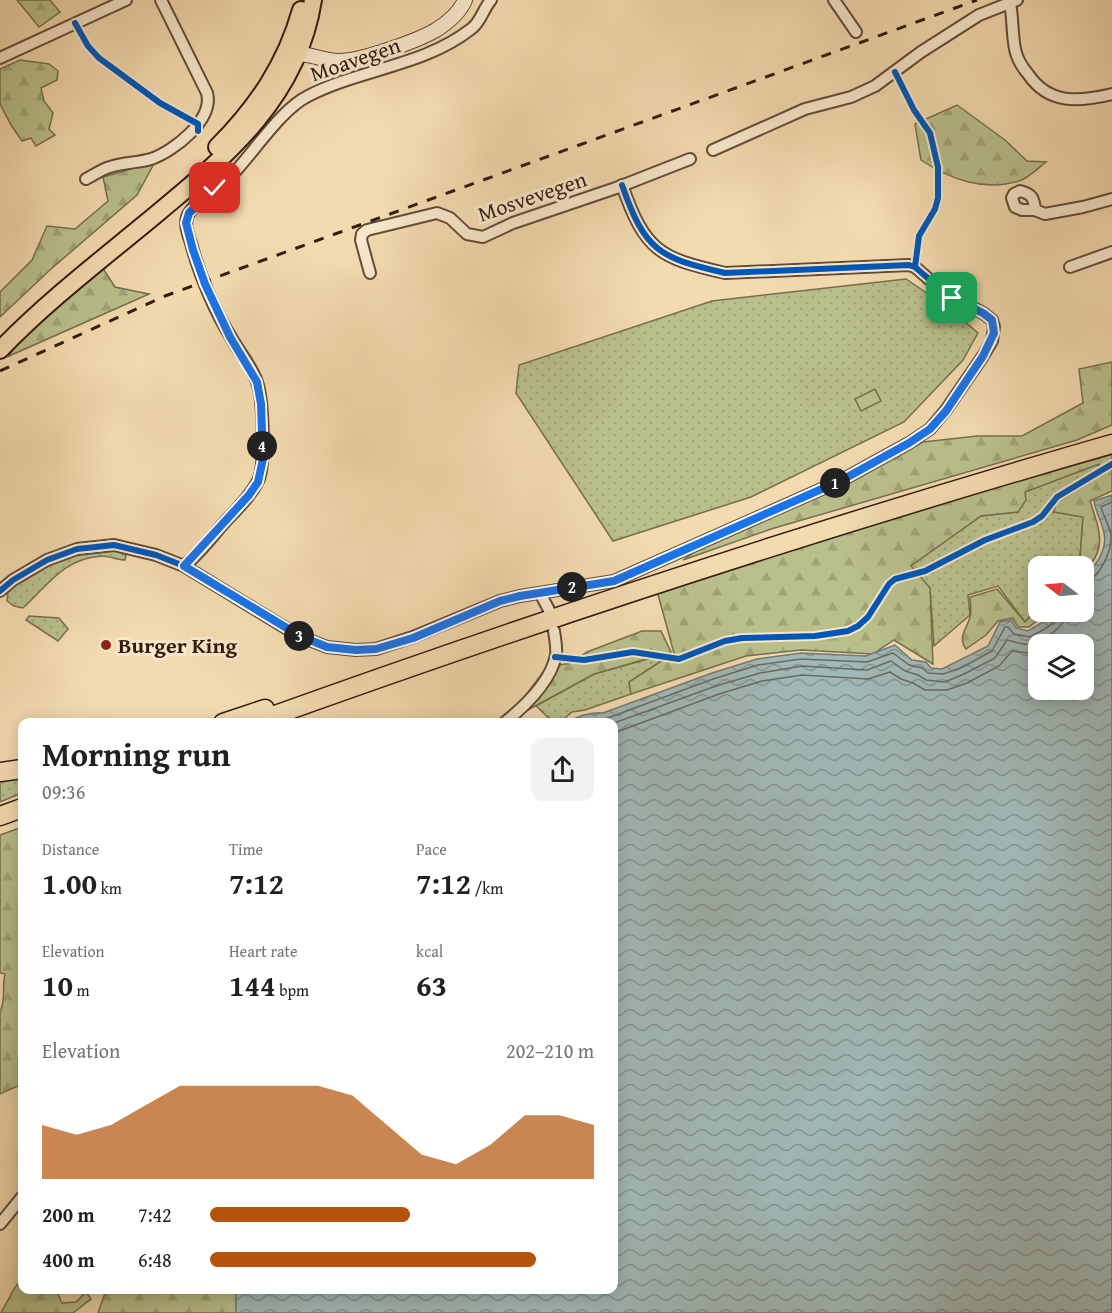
<!DOCTYPE html>
<html lang="en">
<head>
<meta charset="utf-8">
<style>
  body { margin:0; font-family:"Gentium Book Plus",serif; background:#f2f2f2; color:#202124; height:100vh; display:flex; flex-direction:column; font-size:22px; white-space:nowrap }
  * { box-sizing:border-box; margin:0 }
  p { font-size:20px; color:#757577 }
  .icon { flex:none; width:33px; height:33px; fill:none; stroke:currentColor; stroke-width:2; stroke-linecap:round; stroke-linejoin:round }
  .map { position:relative; flex:1; overflow:hidden }
  .drawer { position:absolute; left:18px; top:718px; width:600px; height:576px; display:flex; flex-direction:column; background:#fff; border-radius:12px; box-shadow:0 3px 15px #0003 }
  .drawer>* { flex:none }
  .needle { width:39px; rotate:286deg }
  .buttons { position:absolute; left:1028px; top:556px; display:grid; gap:12px }
  .buttons a { display:grid; place-items:center; width:66px; height:66px; border-radius:12px; background:#fff; box-shadow:0 3px 15px #0003; font-size:30px }
  .pin { position:absolute; display:grid; place-items:center; width:51px; height:51px; color:#fff; margin:-26px; border-radius:12px; box-shadow:0 3px 9px #0006 }
  .km { position:absolute; width:30px; height:30px; margin:-15px; border-radius:50%; background:#222; color:#fff; font-size:16px; line-height:30px; text-align:center }
  .round { display:grid; place-items:center; flex:none; width:63px; height:63px; border-radius:12px; background:#f2f2f2 }
  .overview { display:flex; align-items:center; justify-content:space-between; height:102px; padding:0 24px }
  h1 { font-size:33px; font-weight:600; line-height:45px }
  .metrics { display:grid; grid-template-columns:repeat(3,1fr); gap:9px; height:102px; padding:6px 24px }
  .metrics div { display:grid; align-content:center }
  .metrics b { font-size:30px; font-weight:600 }
  .metrics small { font-size:16px; font-weight:400 }
  .metrics p { font-size:16px }
  .chart { height:168px; padding:12px 24px }
  .chart p { display:flex; justify-content:space-between }
  .chart svg { width:100%; height:108px; margin-top:6px; fill:#b45309; opacity:.7 }
  ul { padding:0 24px; list-style:none; font-size:20px }
  li { display:grid; grid-template-columns:96px 72px 1fr; align-items:center; height:45px }
  li i { height:15px; border-radius:8px; background:#b45309 }
  .map>svg:first-child { display:block }
</style>
</head>
<body>
<div class="map">
<svg width="1112" height="1313" viewBox="0 0 1112 1313">
  <defs>
    <pattern id="grass-dots" width="8" height="8" patternUnits="userSpaceOnUse" patternTransform="scale(1.5)"><rect width="8" height="8" fill="#b9c08c"/><path d="M2 2h.1M6 6h.1" fill="none" stroke="#a0a478" stroke-width="1.8" stroke-linecap="round"/></pattern>
    <pattern id="forest-firs" width="22" height="20" patternUnits="userSpaceOnUse" patternTransform="scale(1.5)"><rect width="22" height="20" fill="#b9c08c"/><path d="M5 1l3.5 6h-7zM16 11l3.5 6h-7z" fill="#a0a478"/></pattern>
    <pattern id="water-waves" width="16" height="10" patternUnits="userSpaceOnUse" patternTransform="scale(1.5)"><rect width="16" height="10" fill="#a0b8b6"/><path d="M0 5q4-4 8 0t8 0" fill="none" stroke="#839592"/></pattern>
  </defs>
  <rect width="100%" height="100%" fill="#f3daaf"/>
  <filter id="stains"><feTurbulence type="fractalNoise" baseFrequency=".00333" numOctaves="4"/><feColorMatrix values="0 0 0 0 .2 0 0 0 0 .09 0 0 0 0 .02 0 0 0 .5 -.17"/></filter>
  <radialGradient id="worn" r=".72"><stop offset=".6" stop-color="#630" stop-opacity="0"/><stop offset="1" stop-color="#630" stop-opacity=".3"/></radialGradient>
  <!-- grass -->
  <g fill="url(#grass-dots)" stroke="#776e4e" stroke-width="1.5">
    <polygon points="906,279 949,308 978,333 963,360 904,422 751,497 613,541 516,393 519,365 712,301"/>
    <polygon points="1100,463 1099,476 1056,503 1054,512 1083,517 1080,557 1072,567 1038,567 1038,607 1025,622 998,586 968,595 970,615 934,646 930,588 910,566 981,516 1018,512 1025,492"/>
    <path d="M112,549l11,2 3,4 -1,5c-8,0 -15,-4 -23,-4 -38,2 -54,29 -79,52l-9,-2 -7,-5 1,-10c33,-28 63,-37 104,-42z"/>
    <polygon points="29,616 59,618 68,629 58,641 26,620"/>
    <polygon points="655,657 660,662 629,682 631,694 585,710 572,712 559,723 554,723 536,706 594,674"/>
    <polygon points="22,778 22,793 0,802 0,781"/>
  </g>
  <!-- forest -->
  <g fill="url(#forest-firs)" stroke="#776e4e" stroke-width="1.5">
    <polygon points="17,0 50,0 60,12 39,27"/>
    <polygon points="20,60 49,64 58,71 57,80 41,88 44,101 53,113 49,129 55,135 36,146 31,138 22,141 11,125 0,104 0,69"/>
    <path d="M957,105l48,35 22,21 19,1c-8,6 -17,16 -27,19 -34,11 -70,-2 -98,-21l-6,-36z"/>
    <polygon points="155,162 137,195 51,269 0,317 0,292 32,260 47,226 75,229 108,201 103,177"/>
    <polygon points="102,267 115,287 149,294 9,356 19,339"/>
    <polygon points="1112,362 1112,425 1077,440 771,529 683,560 709,542 856,477 923,442 977,436 1022,436 1083,403 1079,369"/>
    <path d="M1112,452v39l-22,10c9,29 19,48 -7,71v-5h-11l8,-10 3,-40 -29,-5 2,-9 43,-27v-12l-74,28 1,8 -8,12 -37,4 -70,50 19,22 3,76 -39,-24 -21,14 -72,-4 -55,6 -115,38 -2,-12 45,-29 -17,-62z"/>
    <path d="M997,589l28,33 13,-15v5h10l-19,15h-11l-6,-9 -14,3 -12,14 -20,14c-9,-12 1,-20 4,-32 2,-6 0,-14 0,-20z"/>
    <polygon points="642,631 661,631 671,652 594,674 526,711 519,704 547,667 571,663 587,652"/>
    <path d="M22,827v257l-22,10v-82c6,-11 2,-26 5,-38l-5,-1v-138z"/>
    <polygon points="22,1278 22,1290 56,1290 62,1303 76,1302 86,1292 91,1299 73,1313 1,1313 14,1289"/>
    <polygon points="106,1290 237,1290 236,1313 98,1313"/>
  </g>
  <!-- garden -->
  <polygon fill="#b9c08c" stroke="#776e4e" stroke-width="1.5" points="875,389 881,401 861,411 855,399"/>
  <!-- water -->
  <path fill="url(#water-waves)" stroke="#757973" stroke-width="1.5" fill-rule="evenodd" d="M1112,495v818h-876v-23h378v-567h-48c12,-7 24,-11 37,-10l109,-40 45,-14 44,-6 65,3 29,-11 17,15 14,2 5,6 11,1 46,-23 12,-24 11,-2 5,8 12,3 22,-13 6,-6h27v-33c11,-12 25,-28 21,-46 -2,-11 -8,-20 -10,-32zM1038,645h45v45h-45z"/>
  <g fill="none" stroke-linecap="round" stroke-linejoin="round">
    <!-- shore -->
    <g stroke="#6a6a62" stroke-width="1.5">
      <path d="M1083,582c17,-2 29,-32 28,-47 -1,-9 -8,-19 -10,-28l11,-5"/>
      <path d="M580,723l14,-4h11l108,-40 45,-14 43,-6 66,3 26,-9 16,12 13,3 6,5 15,1 18,-6 31,-17 13,-24h3l6,7 16,3c11,-6 27,-13 29,-25"/>
      <path d="M614,723l102,-37 44,-13 42,-7 65,4 24,-9 14,10 13,4 8,5 19,2 19,-8 31,-16 12,-18c7,1 17,6 24,4 13,-3 35,-18 36,-32"/>
      <polyline points="614,733 719,694 762,681 802,675 868,679 890,672 901,679 913,683 925,690 947,690 967,683 999,666 1012,651 1028,653 1038,651"/>
    </g>
    <!-- minor casing -->
    <g stroke="#644b37" stroke-width="14">
      <g id="minor">
        <polyline points="834,0 856,32"/>
        <path d="M1010,3c3,15 2,31 5,46 2,10 7,18 13,25 21,31 51,28 84,20"/>
        <polyline points="0,58 126,0"/>
        <polyline points="713,150 805,109 851,97 875,86 921,52 979,15 1017,0"/>
        <path d="M86,179c8,-4 16,-10 24,-12 14,-5 28,-4 41,-8 23,-8 63,-39 56,-66l-46,-93"/>
        <path d="M1035,210c-1,-12 -3,-16 -15,-19l-6,3 -2,4 3,9 7,3h13l10,4 38,-7 29,-8"/>
        <polyline points="1070,267 1112,252"/>
        <polyline points="370,273 361,240 362,234 367,230 437,213 450,218 467,234 483,237 513,223 616,188 690,159"/>
        <path d="M184,566c15,-12 27,-28 40,-43 12,-13 26,-26 34,-42 8,-16 5,-82 -1,-99 -5,-15 -17,-29 -25,-43 -17,-27 -33,-65 -41,-96 -3,-9 -8,-21 -2,-30 10,-15 28,-24 41,-36 23,-23 50,-67 78,-81 52,-27 116,-30 163,-67 10,-7 12,-20 20,-29"/>
        <path d="M0,591l13,-11 34,-20 30,-11 37,-4 42,10 28,11 115,70 28,11 29,3 20,-1 37,-12 87,-36 20,-5 94,-15 228,-101 67,-37 21,-14 16,-19 37,-54 9,-15 2,-14 -2,-7 -9,-7 -37,-19 -31,-27 -6,-2 -184,8c-66,-15 -80,-22 -103,-88"/>
        <polyline points="540,593 549,610"/>
        <path d="M504,723c20,-16 47,-42 52,-68 1,-8 -1,-16 -2,-24"/>
        <polyline points="0,1224 22,1197"/>
      </g>
    </g>
    <!-- tertiary casing -->
    <g stroke="#644b37" stroke-width="16">
      <path id="tertiary" d="M289,57c17,-7 32,4 50,4 22,0 78,-20 97,-31 11,-7 24,-18 29,-30"/>
    </g>
    <!-- primary casing -->
    <g stroke="#351b0f" stroke-width="20">
      <g id="primary">
        <path d="M217,147c40,-40 69,-83 84,-137"/>
        <path d="M0,350c48,-50 105,-93 159,-138 71,-59 139,-116 154,-212"/>
      </g>
    </g>
    <!-- trunk casing -->
    <g stroke="#351b0f" stroke-width="21">
      <g id="trunk">
        <polyline points="223,723 265,709"/>
        <path d="M253,723c283,-102 570,-196 859,-279"/>
        <polyline points="0,772 22,769"/>
        <polyline points="0,816 22,808"/>
      </g>
    </g>
    <!-- minor -->
    <use href="#minor" stroke="#f7e7cb" stroke-width="10"/>
    <!-- tertiary -->
    <use href="#tertiary" stroke="#f7e7cb" stroke-width="14"/>
    <!-- primary -->
    <use href="#primary" stroke="#f3daaf" stroke-width="16"/>
    <!-- trunk -->
    <use href="#trunk" stroke="#f3daaf" stroke-width="18"/>
    <!-- rail -->
    <polyline stroke="#351b0f" stroke-width="3" stroke-dasharray="10 10" stroke-linecap="butt" points="0,371 165,296 977,0"/>
    <!-- cycleway casing -->
    <g stroke="#f7e7cb" stroke-width="10">
      <g id="cycleway">
        <polyline points="75,23 88,46 99,58 160,103 198,124 198,131"/>
        <polyline points="895,72 914,110 930,133 938,167 938,198 935,209 919,236 915,267"/>
        <path d="M0,591l13,-11 34,-20 30,-11 37,-4 42,10 28,11 115,70 28,11 29,3 20,-1 37,-12 87,-36 20,-5 94,-15 228,-101 67,-37 21,-14 16,-19 37,-54 9,-15 2,-14 -2,-7 -9,-7 -37,-19 -31,-27 -6,-2 -184,8c-66,-15 -80,-22 -103,-88"/>
        <polyline points="555,657 584,660 633,652 679,659 725,641 742,638 815,636 848,631 858,626 868,617 889,584 895,579 925,571 985,540 1033,522 1042,516 1057,497 1112,464"/>
      </g>
    </g>
    <!-- cycleway -->
    <use href="#cycleway" stroke="#0057b8" stroke-width="6"/>
  </g>
  <g fill="none" stroke-linecap="round" stroke-linejoin="round">
    <!-- route casing -->
    <g stroke="#fff" stroke-width="12">
      <polyline id="route" points="215,188 189,213 186,223 193,250 205,284 230,337 257,382 261,404 263,459 258,482 249,495 184,566 300,636 327,647 356,650 376,649 413,638 500,601 520,596 614,581 842,480 909,443 930,429 946,411 983,356 994,333 992,320 983,313 952,298"/>
    </g>
    <!-- route -->
    <use href="#route" stroke="#1a73e8" stroke-width="8"/>
  </g>
  <!-- markers -->
  <circle fill="#8f2418" stroke="#f7e7cb" stroke-width="2" cx="106" cy="645" r="6"/>
  <g text-anchor="middle" stroke-width="6" stroke-linejoin="round" paint-order="stroke">
    <!-- street labels -->
    <g font-size="22" fill="#351b0f" stroke="#f7e7cb">
      <text transform="translate(355 59) rotate(-19)" y="8">Moavegen</text>
      <text transform="translate(532 196) rotate(-19)" y="8">Mosvevegen</text>
    </g>
    <!-- poi labels -->
    <g font-size="22" font-weight="bold" fill="#351b0f" stroke="#f7e7cb" text-anchor="start">
      <text x="118" y="653">Burger King</text>
    </g>
  </g>
  <rect width="100%" height="100%" filter="url(#stains)"/>
  <rect width="100%" height="100%" fill="url(#worn)"/>
</svg>
<div class="buttons">
<a><svg class="needle" viewBox="-14 -14 28 28"><path d="M0-13l5 13h-10z" fill="#e53935"/><path d="M0 13l5-13h-10z" fill="#757577"/></svg></a>
<a><svg class="icon" aria-label="layers" viewBox="0 0 24 24"><path d="M12 4l9 5-9 5-9-5zM3 14l9 5 9-5"/></svg></a>
</div>
<div class="pin" style="left:952px;top:298px;background:#1e9e55"><svg class="icon" aria-label="arrive" viewBox="0 0 24 24"><path d="M6 21V4h12l-3 4 3 4H6"/></svg></div>
<div class="pin" style="left:215px;top:188px;background:#d93025"><svg class="icon" aria-label="check" viewBox="0 0 24 24"><path d="M5 12l5 5 9-10"/></svg></div>
<b class="km" style="left:835px;top:483px">1</b>
<b class="km" style="left:572px;top:587px">2</b>
<b class="km" style="left:299px;top:636px">3</b>
<b class="km" style="left:262px;top:446px">4</b>
<section class="drawer">
<div class="overview"><div><h1>Morning run</h1><p>09:36</p></div><a class="round"><svg class="icon" aria-label="share" viewBox="0 0 24 24"><path d="M12 15V3M7 8l5-5 5 5M5 13v7h14v-7"/></svg></a></div>
<div class="metrics">
<div><p>Distance</p><b>1.00<small> km</small></b></div>
<div><p>Time</p><b>7:12</b></div>
<div><p>Pace</p><b>7:12<small> /km</small></b></div>
</div>
<div class="metrics">
<div><p>Elevation</p><b>10<small> m</small></b></div>
<div><p>Heart rate</p><b>144<small> bpm</small></b></div>
<div><p>kcal</p><b>63</b></div>
</div>
<div class="chart"><p><span>Elevation</span>202–210 m</p>
<svg viewBox="0 0 160 44" preserveAspectRatio="none"><path d="M0 44V22L10 26L20 22L30 14L40 6L50 6L60 6L70 6L80 6L90 10L100 22L110 34L120 38L130 30L140 18L150 18L160 22V44z"/></svg>
</div>
<ul>
<li><b>200 m</b>7:42<i style="width:52%"></i></li>
<li><b>400 m</b>6:48<i style="width:85%"></i></li>
</ul>
</section>
</div>
</body>
</html>
